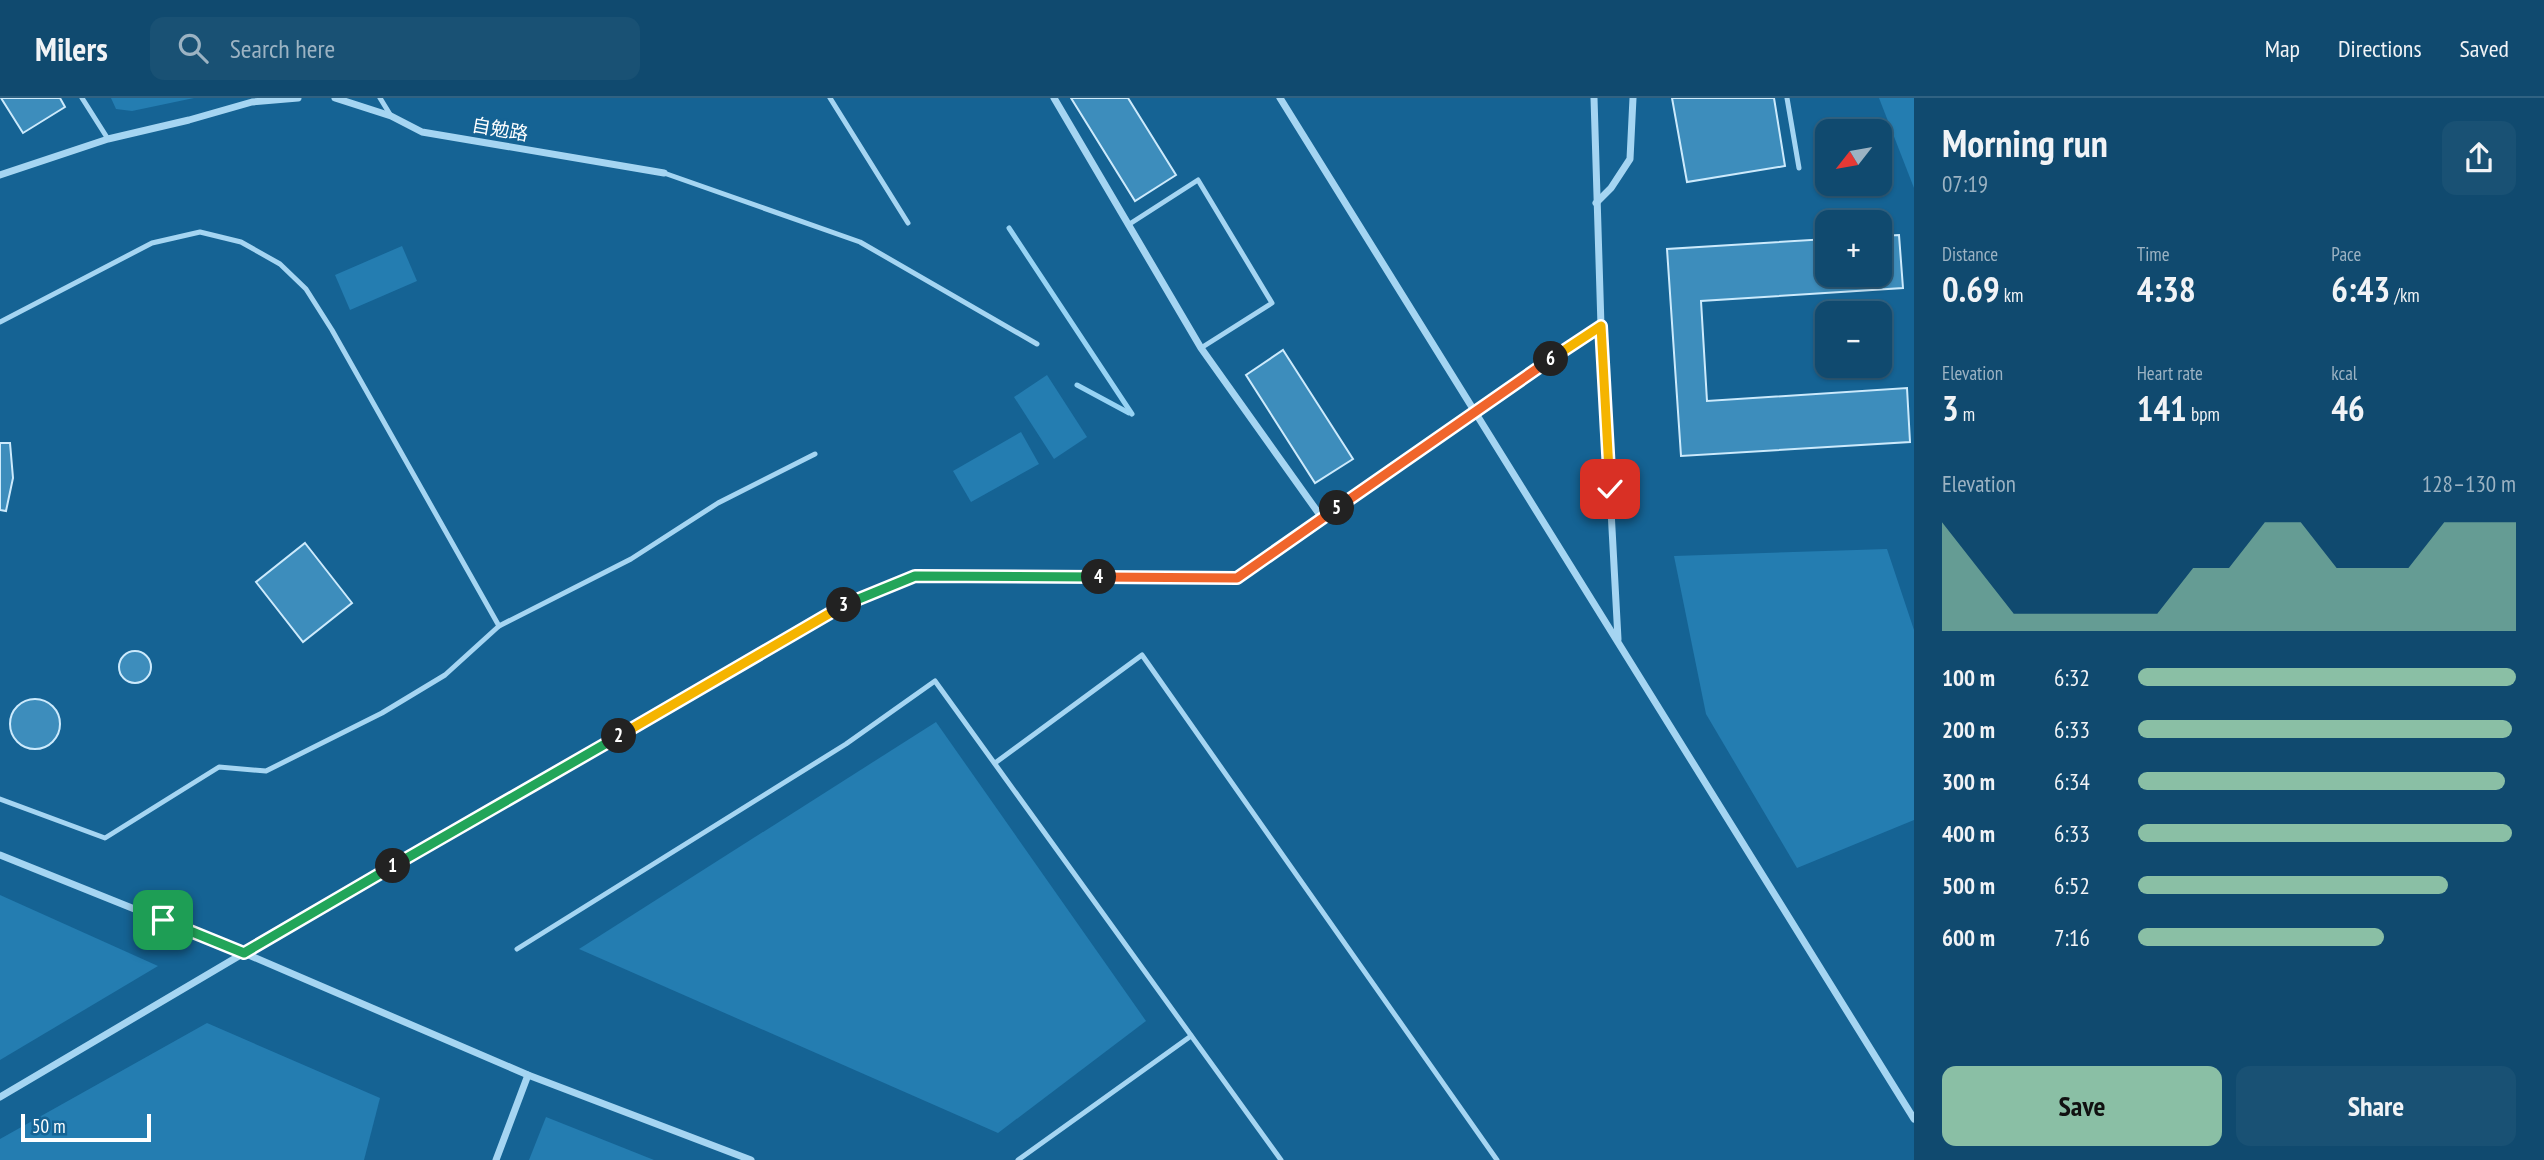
<!DOCTYPE html>
<html lang="en">
<head>
<meta charset="utf-8">
<style>
  body { margin:0; font-family:"PT Sans Narrow","Noto Sans TC",sans-serif; background:#195174; color:#f1f3f6; height:100vh; display:flex; flex-direction:column; font-size:26px; white-space:nowrap }
  * { box-sizing:border-box; margin:0 }
  p { font-size:23px; color:#9cb3c3 }
  .icon { flex:none; width:38px; height:38px; fill:none; stroke:currentColor; stroke-width:2; stroke-linecap:round; stroke-linejoin:round }
  .map { position:relative; flex:1; overflow:hidden }
  .drawer { display:flex; flex-direction:column; background:#104a6f; width:630px }
  .drawer>* { flex:none }
  .needle { width:46px; rotate:239deg }
  .controls { position:absolute; left:1815px; top:21px; display:grid; gap:14px }
  .controls a { display:grid; place-items:center; width:77px; height:77px; border-radius:14px; background:#104a6f; box-shadow:0 2px 5px #0004,0 0 0 2px #306282; font-size:35px }
  .scale { position:absolute; left:21px; bottom:18px; width:130px; box-sizing:border-box; padding-left:7px; border:4px solid #fff; border-top:0; font-size:19px; line-height:24px; white-space:nowrap; color:#fff; -webkit-text-stroke:5px #156394; paint-order:stroke }
  .pin { position:absolute; display:grid; place-items:center; width:60px; height:60px; color:#fff; margin:-30px; border-radius:14px; box-shadow:0 4px 10px #0006 }
  .km { position:absolute; width:35px; height:35px; margin:-18px; border-radius:50%; background:#222; color:#fff; font-size:19px; line-height:35px; text-align:center }
  .round { display:grid; place-items:center; flex:none; width:74px; height:74px; border-radius:14px; background:#195174 }
  .head { display:flex; align-items:center; justify-content:space-between; height:119px; padding:0 28px }
  h1 { font-size:38px; font-weight:700; line-height:52px }
  .stats { display:grid; grid-template-columns:repeat(3,1fr); gap:10px; height:119px; padding:7px 28px }
  .stats div { display:grid; align-content:center }
  .stats b { font-size:35px; font-weight:700 }
  .stats small { font-size:19px; font-weight:400 }
  .stats p { font-size:19px }
  .chart { height:196px; padding:14px 28px }
  .chart p { display:flex; justify-content:space-between }
  .chart svg { width:100%; height:126px; margin-top:7px; fill:#8abfa5; opacity:.7 }
  .button { display:flex; gap:14px; margin-top:auto; padding:14px 28px }
  .button a { flex:1; height:80px; border-radius:14px; background:#8abfa5; color:#111; font-size:28px; font-weight:700; line-height:80px; text-align:center }
  .button a+a { background:#195174; color:#f1f3f6 }
  ul { padding:0 28px; list-style:none; font-size:23px }
  li { display:grid; grid-template-columns:112px 84px 1fr; align-items:center; height:52px }
  li i { height:18px; border-radius:9px; background:#8abfa5 }
  header { display:flex; align-items:center; gap:42px; box-sizing:border-box; height:98px; padding:0 35px; background:#104a6f; border-bottom:2px solid #306282 }
  header strong { font-size:33px }
  nav { display:flex; gap:38px; margin-inline-start:auto; font-size:24px }
  .search { width:490px; height:63px; background:#195174; display:flex; align-items:center; gap:18px; box-sizing:border-box; padding:0 24px; border-radius:14px; color:#9cb3c3; font-size:26px }
  main { display:flex; flex:1; min-height:0 }
  .map>svg:first-child { display:block }
</style>
</head>
<body>
<header>
<strong>Milers</strong>
<div class="search"><svg class="icon" aria-label="search" viewBox="0 0 24 24"><circle cx="10" cy="10" r="6"/><path d="M15 15l6 6"/></svg>Search here</div>
<nav><a>Map</a><a>Directions</a><a>Saved</a></nav>
</header>
<main>
<div class="map">
<svg width="1914" height="1062" viewBox="0 0 1914 1062">
  <rect width="100%" height="100%" fill="#156394"/>
  <!-- green -->
  <g fill="#247db1">
    <polygon points="111,0 194,0 132,13 116,11"/>
    <polygon points="1879,0 1914,0 1914,90"/>
    <polygon points="402,148 417,183 350,212 335,177"/>
    <polygon points="1047,277 1087,339 1054,361 1014,299"/>
    <polygon points="1021,334 1039,366 971,404 953,373"/>
    <polygon points="1887,451 1914,532 1914,722 1797,770 1706,616 1674,458"/>
    <polygon points="936,624 1146,923 998,1035 579,851"/>
    <polygon points="0,797 158,868 0,962"/>
    <polygon points="207,925 380,1000 364,1062 0,1062 0,1041"/>
    <polygon points="546,1019 654,1062 529,1062"/>
  </g>
  <g fill="none" stroke-linecap="round" stroke-linejoin="round">
    <!-- stream -->
    <g stroke="#97d3f4" stroke-width="5">
      <polyline points="1009,130 1132,316"/>
      <polyline points="1077,287 1129,315"/>
    </g>
  </g>
  <!-- building -->
  <g fill="#3d8dbc" stroke="#cceafc" stroke-width="2">
    <polygon points="1,0 60,0 65,9 23,35"/>
    <polygon points="1071,0 1128,0 1176,77 1135,103"/>
    <polygon points="1672,0 1774,0 1785,68 1687,84"/>
    <polygon points="1899,137 1903,190 1701,203 1707,303 1907,290 1910,344 1681,358 1667,151 1827,141 1827,177 1880,177 1880,138"/>
    <polygon points="1283,252 1353,361 1315,385 1246,277"/>
    <polygon points="0,345 10,345 13,380 6,413 0,412"/>
    <polygon points="305,445 352,505 303,544 256,484"/>
    <circle cx="135" cy="569" r="16"/>
    <circle cx="35" cy="626" r="25"/>
  </g>
  <g fill="none" stroke-linecap="round" stroke-linejoin="round">
    <!-- lane -->
    <g stroke="#a5d5f2" stroke-width="5">
      <polyline points="82,0 108,41"/>
      <polyline points="380,0 391,18"/>
      <polyline points="830,0 908,125"/>
      <polyline points="1787,0 1799,70"/>
      <polyline points="664,75 860,144 1037,246"/>
      <polyline points="1128,127 1198,82 1272,205 1201,250"/>
      <polyline points="0,224 152,145 200,134 241,144 280,166 306,191 332,232 499,528"/>
      <polyline points="995,665 1142,557 1497,1062"/>
      <polyline points="0,701 105,740 219,669 266,673 382,615 445,577 499,528 631,461 718,405 815,356"/>
      <polyline points="517,851 846,646 935,583 1281,1062"/>
      <polyline points="1018,1062 1191,938"/>
    </g>
    <!-- street -->
    <g stroke="#a5d5f2" stroke-width="7">
      <polyline points="335,0 391,18 422,34 664,75"/>
      <polyline points="1054,0 1201,250 1322,420"/>
      <polyline points="1280,0 1914,1021"/>
      <polyline points="1594,0 1601,228 1618,541"/>
      <polyline points="0,77 108,41 189,22 252,4 298,0"/>
      <polyline points="1596,105 1611,90 1630,61 1633,0"/>
      <polyline points="0,757 244,855 528,977 751,1062"/>
      <polyline points="0,999 244,855 844,508 915,478 1237,480 1474,313 1601,228"/>
      <polyline points="496,1062 528,977"/>
    </g>
  </g>
  <g fill="none" stroke-linecap="round" stroke-linejoin="round">
    <!-- split-1 casing -->
    <g stroke="#fff" stroke-width="14">
      <polyline id="split-1" points="163,822 244,855 393,768"/>
    </g>
    <!-- split-2 casing -->
    <g stroke="#fff" stroke-width="14">
      <polyline id="split-2" points="393,768 619,638"/>
    </g>
    <!-- split-3 casing -->
    <g stroke="#fff" stroke-width="14">
      <polyline id="split-3" points="619,638 844,507"/>
    </g>
    <!-- split-4 casing -->
    <g stroke="#fff" stroke-width="14">
      <polyline id="split-4" points="844,507 915,478 1099,479"/>
    </g>
    <!-- split-5 casing -->
    <g stroke="#fff" stroke-width="14">
      <polyline id="split-5" points="1099,479 1237,480 1337,410"/>
    </g>
    <!-- split-6 casing -->
    <g stroke="#fff" stroke-width="14">
      <polyline id="split-6" points="1337,410 1551,261"/>
    </g>
    <!-- split-7 casing -->
    <g stroke="#fff" stroke-width="14">
      <polyline id="split-7" points="1551,261 1601,228 1610,391"/>
    </g>
    <!-- split-1 -->
    <use href="#split-1" stroke="#22a559" stroke-width="9"/>
    <!-- split-2 -->
    <use href="#split-2" stroke="#22a559" stroke-width="9"/>
    <!-- split-3 -->
    <use href="#split-3" stroke="#f5b400" stroke-width="9"/>
    <!-- split-4 -->
    <use href="#split-4" stroke="#22a559" stroke-width="9"/>
    <!-- split-5 -->
    <use href="#split-5" stroke="#f0652b" stroke-width="9"/>
    <!-- split-6 -->
    <use href="#split-6" stroke="#f0652b" stroke-width="9"/>
    <!-- split-7 -->
    <use href="#split-7" stroke="#f5b400" stroke-width="9"/>
  </g>
  <g text-anchor="middle" stroke-width="5" stroke-linejoin="round" paint-order="stroke">
    <!-- street labels -->
    <g font-size="19" fill="#fff" stroke="#156394">
      <text transform="translate(500 31) rotate(10)" y="7">自勉路</text>
    </g>
  </g>
</svg>
<div class="controls">
<a><svg class="needle" viewBox="-14 -14 28 28"><path d="M0-13l5 13h-10z" fill="#e53935"/><path d="M0 13l5-13h-10z" fill="#9cb3c3"/></svg></a>
<a>+</a>
<a>−</a>
</div>
<div class="scale">50 m</div>
<div class="pin" style="left:163px;top:822px;background:#1e9e55"><svg class="icon" aria-label="arrive" viewBox="0 0 24 24"><path d="M6 21V4h12l-3 4 3 4H6"/></svg></div>
<div class="pin" style="left:1610px;top:391px;background:#d93025"><svg class="icon" aria-label="check" viewBox="0 0 24 24"><path d="M5 12l5 5 9-10"/></svg></div>
<b class="km" style="left:393px;top:768px">1</b>
<b class="km" style="left:619px;top:638px">2</b>
<b class="km" style="left:844px;top:507px">3</b>
<b class="km" style="left:1099px;top:479px">4</b>
<b class="km" style="left:1337px;top:410px">5</b>
<b class="km" style="left:1551px;top:261px">6</b>
</div>
<section class="drawer">
<div class="head"><div><h1>Morning run</h1><p>07:19</p></div><a class="round"><svg class="icon" aria-label="share" viewBox="0 0 24 24"><path d="M12 15V3M7 8l5-5 5 5M5 13v7h14v-7"/></svg></a></div>
<div class="stats">
<div><p>Distance</p><b>0.69<small> km</small></b></div>
<div><p>Time</p><b>4:38</b></div>
<div><p>Pace</p><b>6:43<small> /km</small></b></div>
</div>
<div class="stats">
<div><p>Elevation</p><b>3<small> m</small></b></div>
<div><p>Heart rate</p><b>141<small> bpm</small></b></div>
<div><p>kcal</p><b>46</b></div>
</div>
<div class="chart"><p><span>Elevation</span>128–130 m</p>
<svg viewBox="0 0 160 44" preserveAspectRatio="none"><path d="M0 44V6L10 22L20 38L30 38L40 38L50 38L60 38L70 22L80 22L90 6L100 6L110 22L120 22L130 22L140 6L150 6L160 6V44z"/></svg>
</div>
<ul>
<li><b>100 m</b>6:32<i style="width:100%"></i></li>
<li><b>200 m</b>6:33<i style="width:99%"></i></li>
<li><b>300 m</b>6:34<i style="width:97%"></i></li>
<li><b>400 m</b>6:33<i style="width:99%"></i></li>
<li><b>500 m</b>6:52<i style="width:82%"></i></li>
<li><b>600 m</b>7:16<i style="width:65%"></i></li>
</ul>
<div class="button"><a>Save</a><a>Share</a></div>
</section>
</main>
</body>
</html>
